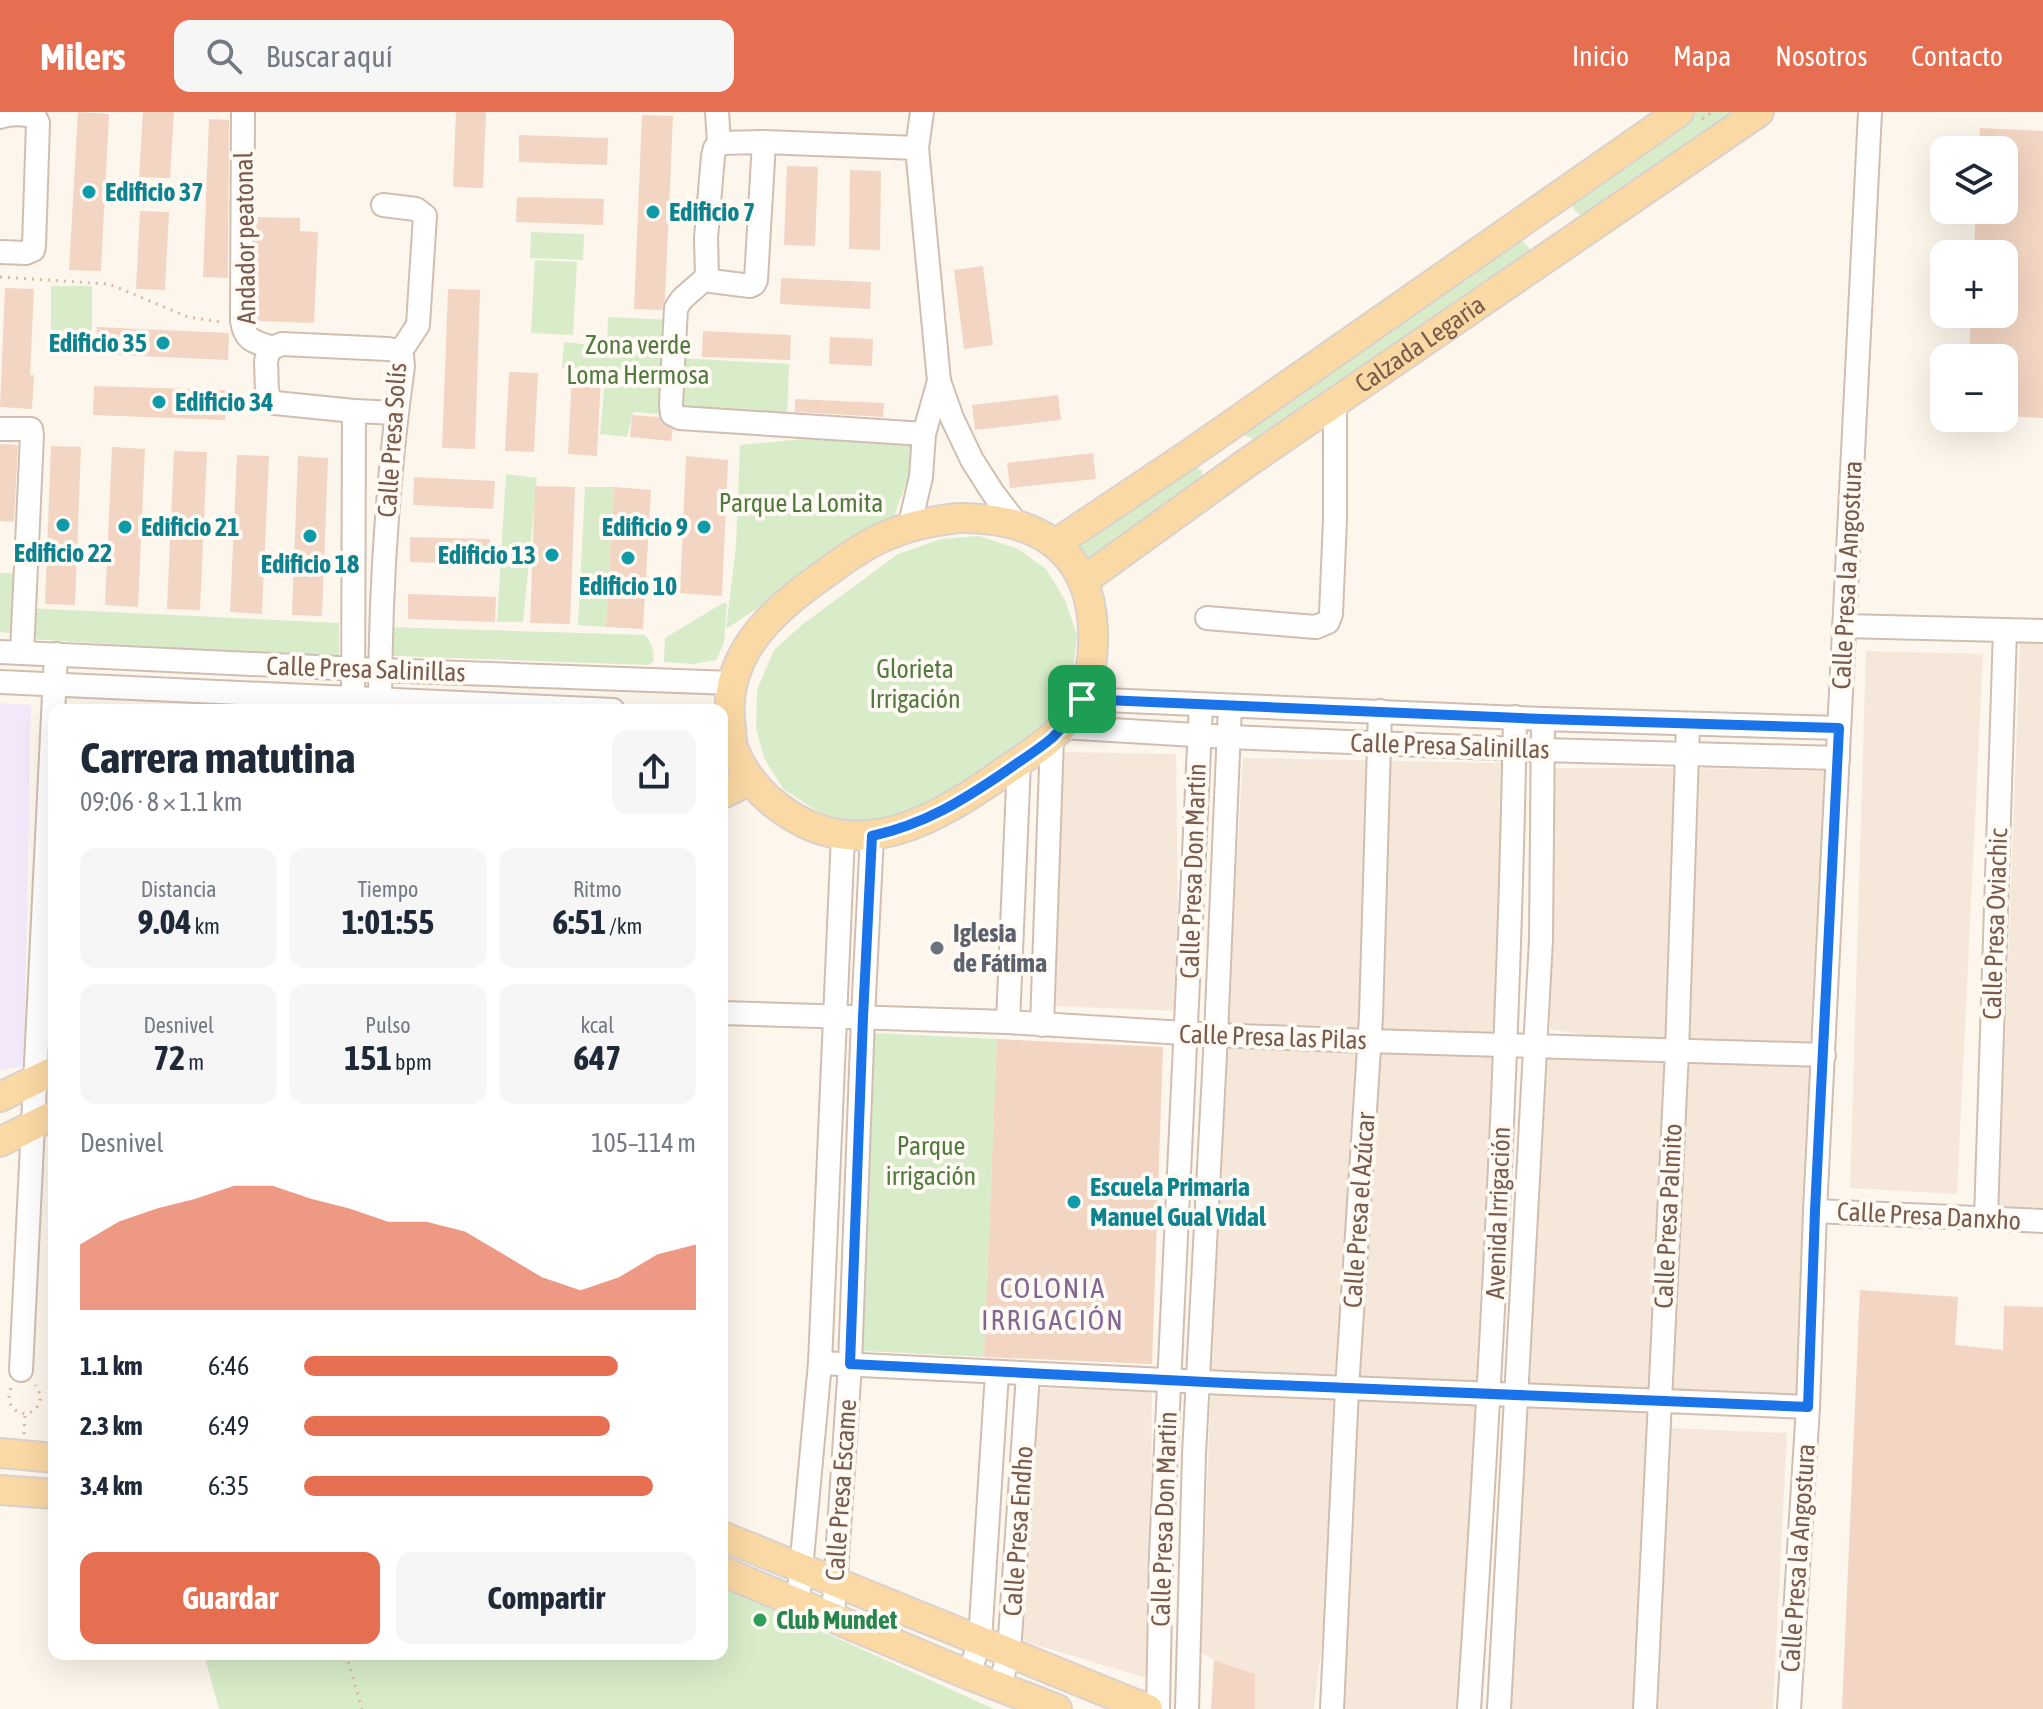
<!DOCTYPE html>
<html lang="es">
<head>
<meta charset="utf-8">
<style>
  body { margin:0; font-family:"Asap Condensed",sans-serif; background:#f6f6f7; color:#1f2937; height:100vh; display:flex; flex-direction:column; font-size:30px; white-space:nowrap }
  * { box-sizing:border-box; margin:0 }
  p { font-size:26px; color:#747a83 }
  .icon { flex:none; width:44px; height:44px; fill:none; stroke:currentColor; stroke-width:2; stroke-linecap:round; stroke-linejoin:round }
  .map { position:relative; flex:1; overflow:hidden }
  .details { position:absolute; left:48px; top:592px; width:680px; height:956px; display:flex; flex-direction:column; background:#fff; border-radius:16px; box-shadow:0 8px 32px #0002 }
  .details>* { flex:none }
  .controls { position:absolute; left:1930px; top:24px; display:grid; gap:16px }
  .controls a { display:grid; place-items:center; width:88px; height:88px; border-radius:16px; background:#fff; box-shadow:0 8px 32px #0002; font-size:40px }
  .pin { position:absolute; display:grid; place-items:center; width:68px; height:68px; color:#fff; margin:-34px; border-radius:16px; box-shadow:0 4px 12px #0006 }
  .round { display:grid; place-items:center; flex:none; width:84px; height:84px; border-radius:16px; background:#f6f6f7 }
  .overview { display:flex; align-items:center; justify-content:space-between; height:136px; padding:0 32px }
  h1 { font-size:44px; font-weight:700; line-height:60px }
  .metrics { display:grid; grid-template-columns:repeat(3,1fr); gap:12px; height:136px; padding:8px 32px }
  .metrics div { display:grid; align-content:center; border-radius:16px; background:#f6f6f7; text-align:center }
  .metrics b { font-size:34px; font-weight:700 }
  .metrics small { font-size:22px; font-weight:400 }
  .metrics p { font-size:22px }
  .chart { height:224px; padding:16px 32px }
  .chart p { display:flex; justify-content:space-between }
  .chart svg { width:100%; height:144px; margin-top:8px; fill:#e76f51; opacity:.7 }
  .primary-button { display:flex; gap:16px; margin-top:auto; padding:16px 32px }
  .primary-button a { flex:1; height:92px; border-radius:16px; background:#e76f51; color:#fff; font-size:32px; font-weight:700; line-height:92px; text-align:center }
  .primary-button a+a { background:#f6f6f7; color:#1f2937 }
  ul { padding:0 32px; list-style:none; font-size:26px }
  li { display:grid; grid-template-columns:128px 96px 1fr; align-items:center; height:60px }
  li i { height:20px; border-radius:10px; background:#e76f51 }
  header { display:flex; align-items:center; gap:48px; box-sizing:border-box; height:112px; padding:0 40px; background:#e76f51; color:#fff }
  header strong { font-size:38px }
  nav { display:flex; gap:44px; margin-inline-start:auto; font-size:28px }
  .search { width:560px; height:72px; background:#f6f6f7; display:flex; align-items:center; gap:20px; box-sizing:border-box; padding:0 28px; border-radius:16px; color:#747a83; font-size:30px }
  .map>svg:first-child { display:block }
</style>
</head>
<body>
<header>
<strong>Milers</strong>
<div class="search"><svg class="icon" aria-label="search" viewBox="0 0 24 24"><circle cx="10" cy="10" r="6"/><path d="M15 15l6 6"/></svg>Buscar aquí</div>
<nav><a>Inicio</a><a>Mapa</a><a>Nosotros</a><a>Contacto</a></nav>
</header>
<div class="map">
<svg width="2043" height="1597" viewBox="0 0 2043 1597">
  <rect width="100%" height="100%" fill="#fdf6ec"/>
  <!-- residential -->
  <g fill="#f5e8da">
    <polygon points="2020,531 2043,532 2043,1096 1999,1094"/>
    <polygon points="1866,539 1983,542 1957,1082 1850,1076"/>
    <polygon points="1060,640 1176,642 1179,899 1056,894"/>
    <polygon points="1243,646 1506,651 1488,1282 1456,1597 1343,1597 1343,1360 1314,1597 1255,1597 1255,1562 1214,1548 1201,1541 1211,1270 1205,1269"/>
    <polygon points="1553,656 1686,656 1830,659 1802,1295 1655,1289 1641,1597 1510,1597 1521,1283 1548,943 1666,937 1550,917"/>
    <polygon points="1033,1276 1152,1279 1150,1567 1019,1528"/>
    <polygon points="1668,1316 1787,1321 1773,1597 1652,1597"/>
  </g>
  <!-- education -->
  <polygon fill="#f3e8fa" points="0,591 31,593 24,954 0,958"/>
  <!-- green -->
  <g fill="#d8ecc9">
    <polygon points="1691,0 1752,0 1584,106 1574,98 1569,81"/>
    <polygon points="531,120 584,122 583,148 530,146"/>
    <polygon points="1521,127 1531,138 1261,330 1227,317"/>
    <polygon points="535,148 577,150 573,223 531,221"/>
    <rect x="51" y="174" width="41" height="65"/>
    <polygon points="608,205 673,208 669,303 633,300 627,325 600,322 606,258 562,256 564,230 607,235"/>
    <polygon points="677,246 789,252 787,307 676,300"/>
    <polygon points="927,315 893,407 726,517 736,434 740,333"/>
    <polygon points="1186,347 1202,359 1202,370 1089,454 1072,426"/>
    <polygon points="506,362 537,366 523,510 497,510"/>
    <polygon points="585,375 614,375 606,515 578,513"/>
    <polygon points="979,424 1018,437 1046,457 1065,488 1077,523 1072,566 1056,603 976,668 917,702 885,710 848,710 819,700 783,677 764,646 756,616 757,578 774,538 803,512 898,442 941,427"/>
    <polygon points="0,461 22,462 19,522 0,520"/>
    <polygon points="723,491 727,491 724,531 716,548 693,552 664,550 665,526"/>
    <polygon points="27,496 339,511 339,546 30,527"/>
    <path d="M390,515l255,8c6,6 10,18 8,27l-5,3 -254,-9 -6,-3z"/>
    <polygon points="875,921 997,927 984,1245 863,1239"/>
    <polygon points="722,1474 994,1597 219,1597 204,1542 722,1542"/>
  </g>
  <!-- building -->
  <g fill="#f3d5c3">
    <polygon points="78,0 109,2 101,159 69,158"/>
    <polygon points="143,0 174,0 170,66 139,65"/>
    <polygon points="456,0 486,0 483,76 453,75"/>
    <polygon points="642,3 673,4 665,187 662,198 634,197"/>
    <polygon points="209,7 229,8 228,166 203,165"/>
    <polygon points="1980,16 2043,19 2043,306 2004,304 2004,246 1969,246 1971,202 2004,202 2004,142 1974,142 1976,98 2004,98 2004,38 1979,38"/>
    <polygon points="519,23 608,26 607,53 519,50"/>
    <polygon points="787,54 818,55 815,134 784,133"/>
    <polygon points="850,58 881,59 880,138 849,137"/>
    <polygon points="517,85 604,87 603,113 516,110"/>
    <polygon points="140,99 169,100 165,178 136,177"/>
    <polygon points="256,105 300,106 300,119 318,120 314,211 256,209"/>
    <polygon points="983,154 993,233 964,237 954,158"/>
    <polygon points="781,166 871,170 870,197 780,192"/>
    <polygon points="5,176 34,177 30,263 34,263 32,297 0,295"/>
    <polygon points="448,177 480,178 475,337 442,336"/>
    <polygon points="97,215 229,221 228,248 96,242"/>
    <polygon points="703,219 791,223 790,248 702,245"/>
    <polygon points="830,225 873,227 872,254 829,252"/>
    <polygon points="509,260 538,261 534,340 505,339"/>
    <polygon points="572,263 601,264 597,344 568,342"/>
    <polygon points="94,274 226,278 225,308 93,303"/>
    <polygon points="1058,283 1061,308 975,318 972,293"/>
    <polygon points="795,287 884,291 883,305 795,300"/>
    <polygon points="632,303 659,305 661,310 673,318 671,329 630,325"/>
    <polygon points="0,332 18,333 14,410 0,409"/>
    <polygon points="51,334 81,335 75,493 45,492"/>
    <polygon points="112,335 145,337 138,495 105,493"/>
    <polygon points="174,339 207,340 200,498 167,497"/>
    <polygon points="1093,341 1096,367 1010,376 1007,351"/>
    <polygon points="237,343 269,344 262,502 230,500"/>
    <polygon points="298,344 328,346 322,504 292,503"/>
    <polygon points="686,344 728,348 722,484 680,481"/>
    <polygon points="414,365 495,369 493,397 413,393"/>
    <polygon points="535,374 575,375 570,512 530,511"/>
    <polygon points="614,375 651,378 643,517 606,515"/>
    <polygon points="410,425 490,427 489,452 410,450"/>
    <polygon points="408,482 496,485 495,510 408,507"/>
    <polygon points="997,927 1163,935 1152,1252 984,1245"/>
    <polygon points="1860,1178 1958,1185 1955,1233 2003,1238 2004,1194 2043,1195 2043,1597 1842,1597"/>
    <polygon points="1214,1548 1255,1562 1255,1597 1211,1597"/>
  </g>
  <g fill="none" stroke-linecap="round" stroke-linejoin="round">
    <!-- minor casing -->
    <g stroke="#d1beb0" stroke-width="26">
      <g id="minor">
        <path d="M243,0l-1,209c3,20 12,20 30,27"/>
        <polyline points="717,0 719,31"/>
        <polyline points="922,0 917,36 939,269 952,306 972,348 993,381 1016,411"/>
        <path d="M0,5c10,-4 25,-3 35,0l3,6 -4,123 -1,4 -7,3 -26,-1"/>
        <polyline points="719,31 715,36 713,44 706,126 707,165 711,169 750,174 754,172 756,168 764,30"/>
        <polyline points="719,31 764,30 917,36"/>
        <polyline points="383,93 416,97 425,104 418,213 405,233 398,239"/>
        <polyline points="707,165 682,187 676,196 671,292 672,302 680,306 924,322"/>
        <polyline points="354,299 396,301"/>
        <polyline points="0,317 31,317 32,324 22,541"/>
        <polyline points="909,416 921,365 924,322 939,269"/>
        <polyline points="1207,506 1316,515 1328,510 1331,502 1335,408 1335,289"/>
        <polyline points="1844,514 2043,519"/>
        <polyline points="0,540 379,558 732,571"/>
        <polyline points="0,570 613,598"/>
        <polyline points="1082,587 1543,607 1839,616"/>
        <path d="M353,598l1,-299 -79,-8 -5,-4 -3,-8 -1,-30 2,-7 4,-6 10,-4 106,5 10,2 4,5 1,10c-16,115 -23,229 -23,344"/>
        <polyline points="1062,615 1228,625 1542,638 1838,646"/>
        <polyline points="722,901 1008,910 1216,923 1369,929 1824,943"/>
        <polyline points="1008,910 1019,650"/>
        <polyline points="1042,913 1052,626"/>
        <polyline points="1815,1099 2043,1109"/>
        <polyline points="1986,1106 2005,518"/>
        <polyline points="820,1251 1226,1271 1808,1295"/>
        <polyline points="21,1258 56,542"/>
        <polyline points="798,1490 820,1251 843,723"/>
        <polyline points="833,1505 850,1252 863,905 872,724"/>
        <polyline points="969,1563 980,1528 997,1261"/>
        <polyline points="1000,1575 1009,1540 1028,1262"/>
        <polyline points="1158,1597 1161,1443 1201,593"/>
        <polyline points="1187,1597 1194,1342 1216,923 1230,594"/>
        <polyline points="1332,1597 1347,1277 1371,905 1380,599"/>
        <path d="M1469,1597c22,-330 40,-661 46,-992"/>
        <polyline points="1499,1597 1541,828 1543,607"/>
        <polyline points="1645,1597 1677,939 1688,612"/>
        <polyline points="1789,1597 1808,1295 1815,1099 1870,0"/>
      </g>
    </g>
    <!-- major casing -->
    <g stroke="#dad1cd" stroke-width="32">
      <g id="major">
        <path d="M958,406c77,-1 132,30 135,112 1,29 -3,57 -19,82 -18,27 -47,44 -73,62 -63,44 -136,89 -211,41 -24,-15 -44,-36 -55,-63 -4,-7 -3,-16 -4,-23 -11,-73 41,-119 95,-156 16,-12 33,-24 51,-33 25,-13 54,-19 81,-22z"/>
        <polyline points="1055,432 1191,341 1679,0"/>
        <path id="s1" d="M1083,469l165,-119 511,-350"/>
        <polyline points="722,682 751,668"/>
        <polyline points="0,985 54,959"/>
        <polyline points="0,1030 54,1003"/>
        <polyline points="0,1341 54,1346"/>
        <polyline points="0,1378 54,1382"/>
        <polyline points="722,1424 1148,1597"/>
        <polyline points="722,1459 969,1563 1057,1597"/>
      </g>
    </g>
    <!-- path -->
    <g stroke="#d9b8a5" stroke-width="3" stroke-dasharray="2 6" stroke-linecap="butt">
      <polyline points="1702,7 1712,0"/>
      <polyline points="0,165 109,172 188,205 221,210"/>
      <path d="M11,1276c-11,26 27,38 30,7l-6,-10"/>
      <polyline points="24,1322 25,1302"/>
      <polyline points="346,1542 362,1597"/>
    </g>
    <!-- minor -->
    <use href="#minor" stroke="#fff" stroke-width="22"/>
    <!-- major -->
    <use href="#major" stroke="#fbd9a5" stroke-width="28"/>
  </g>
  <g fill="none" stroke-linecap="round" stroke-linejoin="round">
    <!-- route casing -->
    <g stroke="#fff" stroke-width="16">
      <path id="route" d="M1082,587l461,20 296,9 -24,483 -7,196 -582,-24 -376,-19 13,-347 9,-181c53,-12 90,-35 134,-65 15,-11 32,-21 46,-33 12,-11 22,-26 30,-39z"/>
    </g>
    <!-- route -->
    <use href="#route" stroke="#1a73e8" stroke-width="10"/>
  </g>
  <!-- markers -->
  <g fill="#0f9aa8" stroke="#fffaf3" stroke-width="3">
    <circle cx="89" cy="80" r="8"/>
    <circle cx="653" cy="100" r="8"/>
    <circle cx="163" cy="231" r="8"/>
    <circle cx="159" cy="290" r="8"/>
    <circle cx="63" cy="413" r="8"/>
    <circle cx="125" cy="415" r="8"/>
    <circle cx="704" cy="415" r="8"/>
    <circle cx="310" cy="424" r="8"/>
    <circle cx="552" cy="443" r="8"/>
    <circle cx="628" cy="446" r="8"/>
    <circle cx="1074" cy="1090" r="8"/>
  </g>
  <circle fill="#6b7280" stroke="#fffaf3" stroke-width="3" cx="937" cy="836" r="8"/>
  <circle fill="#2e9e5b" stroke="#fffaf3" stroke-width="3" cx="760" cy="1508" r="8"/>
  <g text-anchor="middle" stroke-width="8" stroke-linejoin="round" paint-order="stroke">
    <!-- culture labels -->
    <g font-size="26" font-weight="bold" fill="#0d838f" stroke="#fffaf3" text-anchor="start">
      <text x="105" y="89">Edificio 37</text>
      <text x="669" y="109">Edificio 7</text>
      <text x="147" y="240" text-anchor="end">Edificio 35</text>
      <text x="175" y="299">Edificio 34</text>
      <text x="141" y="424">Edificio 21</text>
      <text x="688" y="424" text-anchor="end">Edificio 9</text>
      <text x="63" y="450" text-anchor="middle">Edificio 22</text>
      <text x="536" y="452" text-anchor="end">Edificio 13</text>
      <text x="310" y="461" text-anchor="middle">Edificio 18</text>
      <text x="628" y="483" text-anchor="middle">Edificio 10</text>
      <text x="1090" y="1084">Escuela Primaria<tspan x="1090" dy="30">Manuel Gual Vidal</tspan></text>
    </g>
    <!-- street labels -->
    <g font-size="26" fill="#7a5c4d" stroke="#fffaf3">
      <text transform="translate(245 126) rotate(-91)" y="9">Andador peatonal</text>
      <text dy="9" stroke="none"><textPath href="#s1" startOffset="412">Calzada Legaria</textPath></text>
      <text transform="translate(392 328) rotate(-86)" y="9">Calle Presa Solís</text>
      <text transform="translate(1847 463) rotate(-87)" y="9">Calle Presa la Angostura</text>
      <text transform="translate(366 557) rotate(2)" y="9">Calle Presa Salinillas</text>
      <text transform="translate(1450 634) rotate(2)" y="9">Calle Presa Salinillas</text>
      <text transform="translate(1193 759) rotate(-88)" y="9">Calle Presa Don Martin</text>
      <text transform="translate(1995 812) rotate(-88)" y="9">Calle Presa Oviachic</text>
      <text transform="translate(1273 925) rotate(2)" y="9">Calle Presa las Pilas</text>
      <text transform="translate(1359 1098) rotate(-86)" y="9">Calle Presa el Azúcar</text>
      <text transform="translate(1498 1101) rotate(-88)" y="9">Avenida Irrigación</text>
      <text transform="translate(1668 1104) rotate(-87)" y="9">Calle Presa Palmito</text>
      <text transform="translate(1929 1104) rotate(3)" y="9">Calle Presa Danxho</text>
      <text transform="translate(841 1378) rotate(-86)" y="9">Calle Presa Escame</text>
      <text transform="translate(1164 1407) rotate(-88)" y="9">Calle Presa Don Martin</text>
      <text transform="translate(1018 1419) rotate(-86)" y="9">Calle Presa Endho</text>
      <text transform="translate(1798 1446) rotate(-86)" y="9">Calle Presa la Angostura</text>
    </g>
    <!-- park labels -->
    <g font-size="26" fill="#537a41" stroke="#fffaf3">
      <text x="638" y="242">Zona verde<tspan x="638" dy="30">Loma Hermosa</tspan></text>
      <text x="801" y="400">Parque La Lomita</text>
      <text x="915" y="566">Glorieta<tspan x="915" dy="30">Irrigación</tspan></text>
      <text x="931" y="1043">Parque<tspan x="931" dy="30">irrigación</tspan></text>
    </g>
    <!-- worship labels -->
    <g font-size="26" font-weight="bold" fill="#5b616d" stroke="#fffaf3" text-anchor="start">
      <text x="953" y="830">Iglesia<tspan x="953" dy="30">de Fátima</tspan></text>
    </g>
    <!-- leisure labels -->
    <g font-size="26" font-weight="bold" fill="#27864d" stroke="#fffaf3" text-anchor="start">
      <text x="776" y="1517">Club Mundet</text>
    </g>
    <!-- neighbourhood labels -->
    <g font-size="28" letter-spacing="2" fill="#846695" stroke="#fffaf3">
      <text x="1053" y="1186">COLONIA<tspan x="1053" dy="32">IRRIGACIÓN</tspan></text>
    </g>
  </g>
</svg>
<div class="controls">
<a><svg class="icon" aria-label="layers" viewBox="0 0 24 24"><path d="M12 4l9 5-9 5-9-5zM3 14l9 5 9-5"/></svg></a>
<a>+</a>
<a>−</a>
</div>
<div class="pin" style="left:1082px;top:587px;background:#1e9e55"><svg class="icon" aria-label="arrive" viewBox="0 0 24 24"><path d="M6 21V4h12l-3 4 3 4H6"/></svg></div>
<section class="details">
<div class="overview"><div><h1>Carrera matutina</h1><p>09:06 · 8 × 1.1 km</p></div><a class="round"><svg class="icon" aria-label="share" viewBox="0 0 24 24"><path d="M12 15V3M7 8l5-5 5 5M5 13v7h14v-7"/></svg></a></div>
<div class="metrics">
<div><p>Distancia</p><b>9.04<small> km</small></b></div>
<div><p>Tiempo</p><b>1:01:55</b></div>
<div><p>Ritmo</p><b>6:51<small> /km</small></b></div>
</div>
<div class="metrics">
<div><p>Desnivel</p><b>72<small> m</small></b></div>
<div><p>Pulso</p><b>151<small> bpm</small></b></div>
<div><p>kcal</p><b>647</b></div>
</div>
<div class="chart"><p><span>Desnivel</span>105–114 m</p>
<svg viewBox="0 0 160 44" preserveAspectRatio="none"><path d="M0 44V24L10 17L20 13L30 10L40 6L50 6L60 10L70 13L80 17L90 17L100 20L110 27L120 34L130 38L140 34L150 27L160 24V44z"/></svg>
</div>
<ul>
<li><b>1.1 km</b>6:46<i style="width:80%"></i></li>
<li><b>2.3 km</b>6:49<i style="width:78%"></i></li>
<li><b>3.4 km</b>6:35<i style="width:89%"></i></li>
</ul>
<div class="primary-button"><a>Guardar</a><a>Compartir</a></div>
</section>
</div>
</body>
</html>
